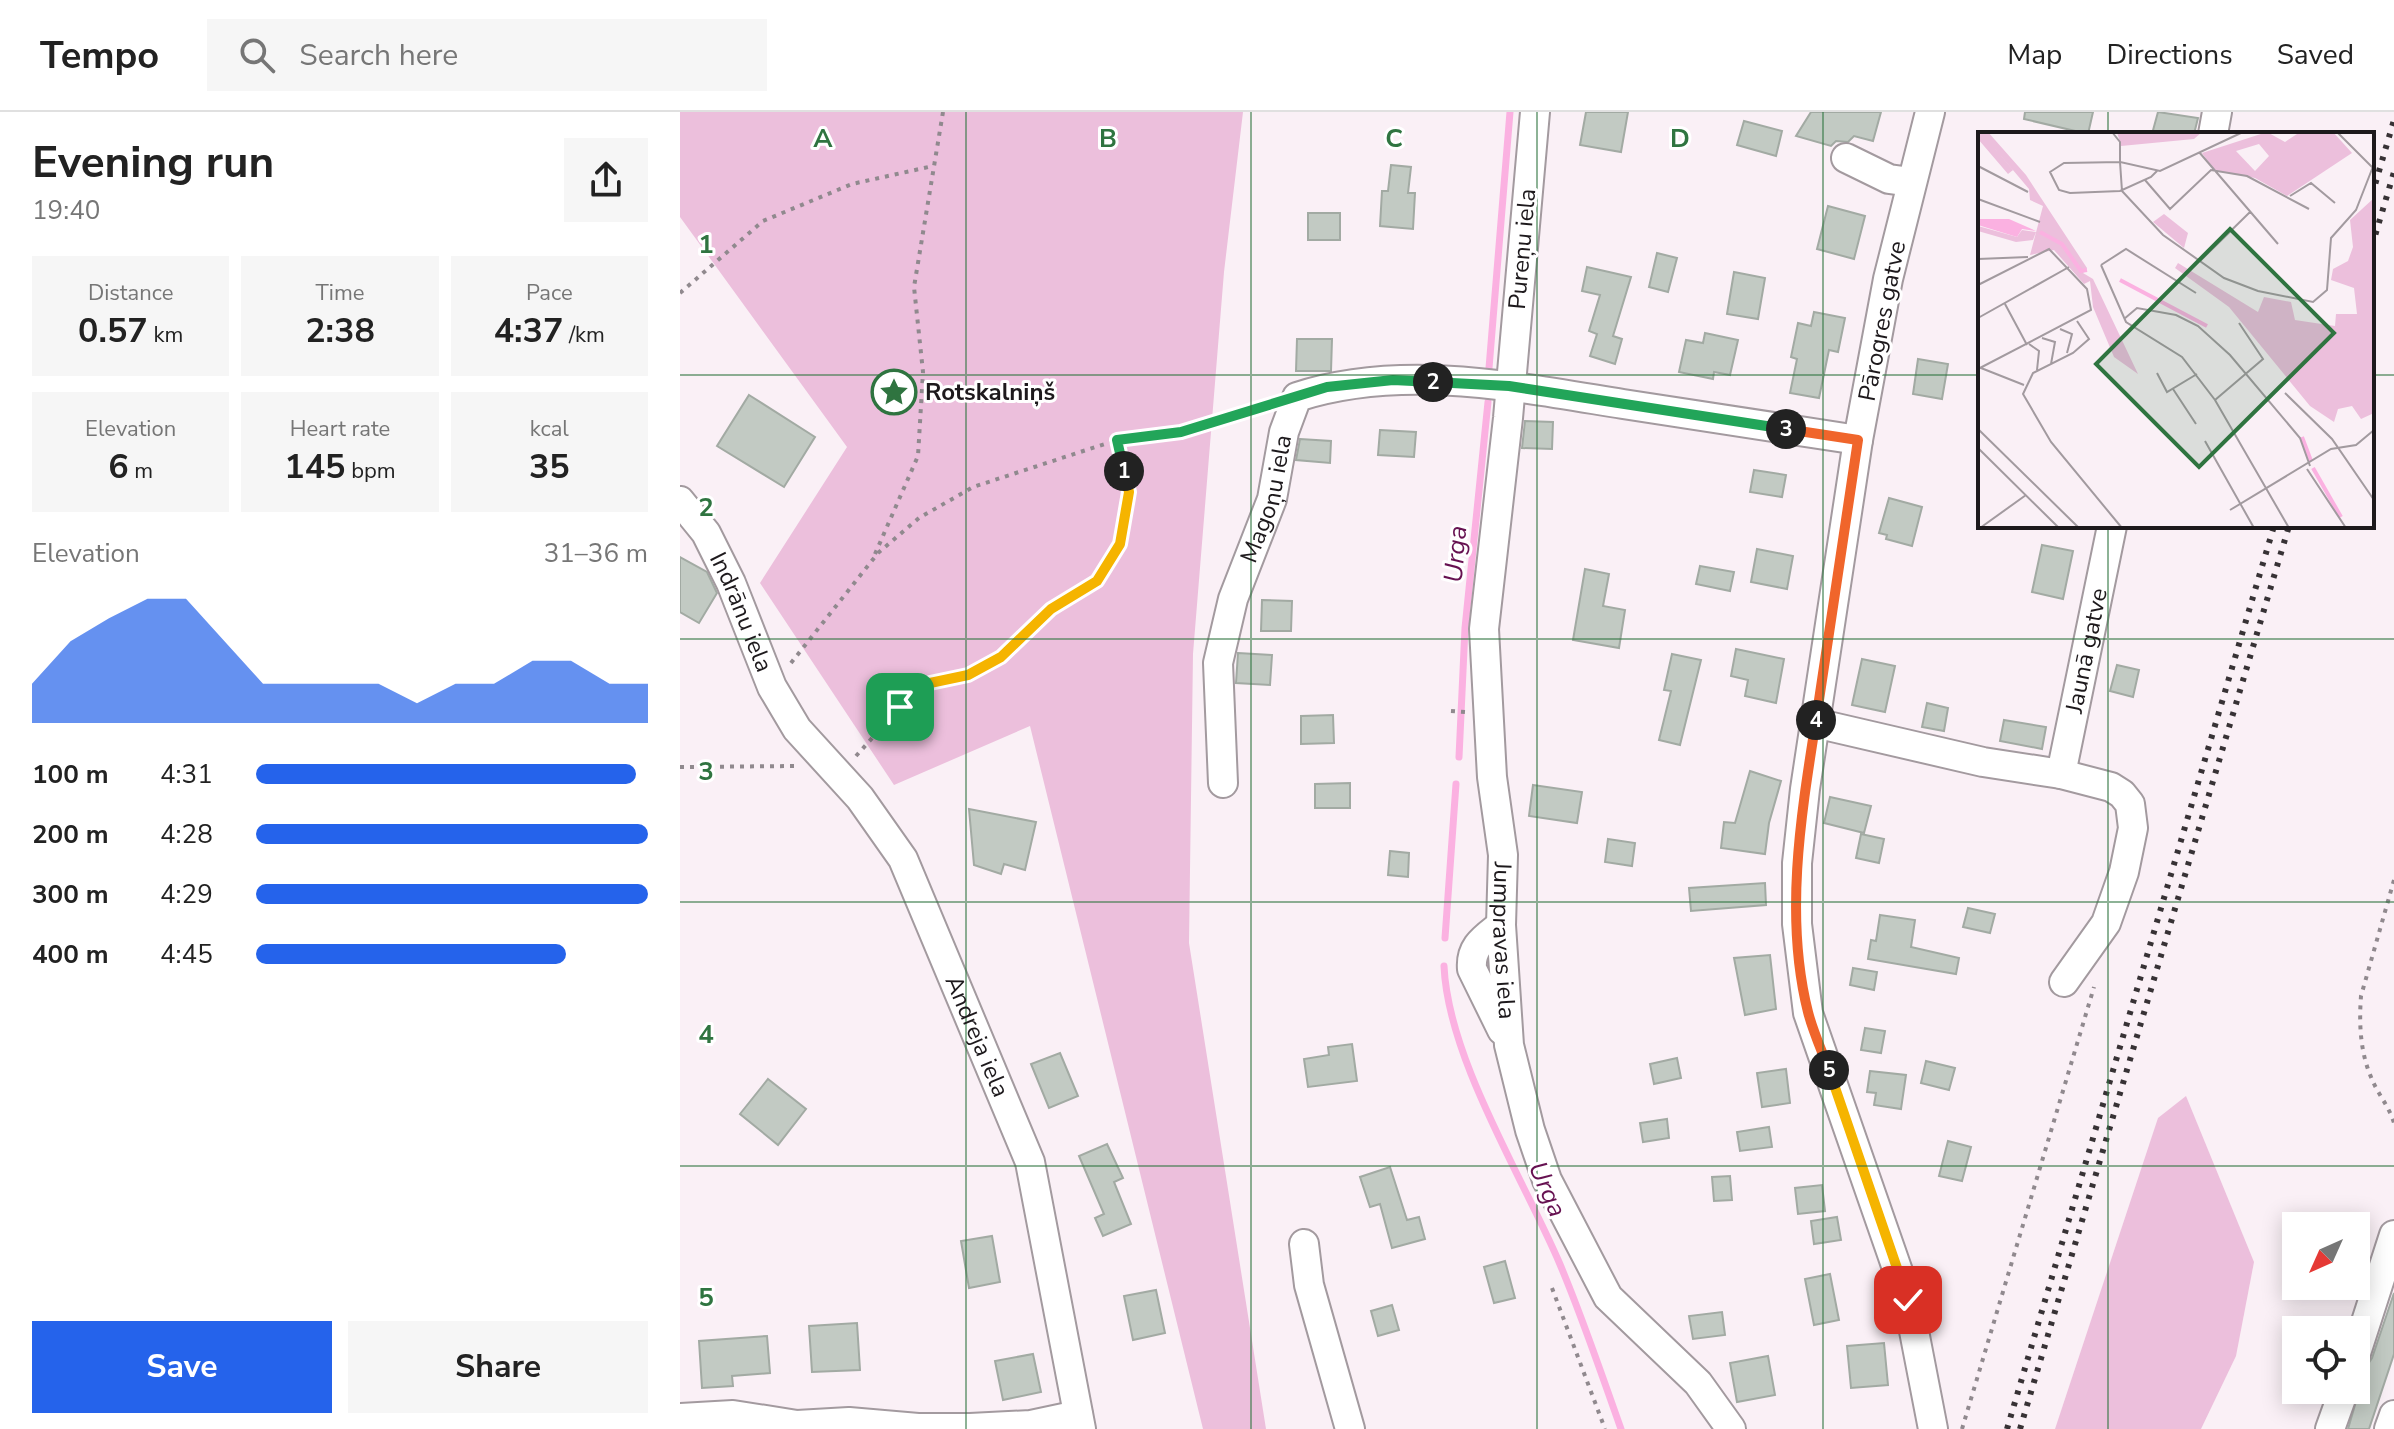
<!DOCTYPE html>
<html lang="en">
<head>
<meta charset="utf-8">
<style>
  body { margin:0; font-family:"Nunito Sans",sans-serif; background:#f6f6f6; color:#222; height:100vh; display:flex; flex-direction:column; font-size:30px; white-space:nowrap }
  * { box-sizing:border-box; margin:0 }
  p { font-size:26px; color:#767676 }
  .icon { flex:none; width:44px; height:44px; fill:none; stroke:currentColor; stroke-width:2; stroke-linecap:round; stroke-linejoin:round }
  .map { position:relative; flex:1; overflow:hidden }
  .details { display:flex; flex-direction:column; background:#fff; width:680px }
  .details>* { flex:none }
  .needle { width:52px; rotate:225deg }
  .tools { position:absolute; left:1602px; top:1100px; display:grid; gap:16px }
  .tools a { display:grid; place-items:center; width:88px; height:88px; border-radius:0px; background:#fff; box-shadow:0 4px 20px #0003; font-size:40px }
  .pin { position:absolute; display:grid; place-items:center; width:68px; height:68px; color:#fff; margin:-34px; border-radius:16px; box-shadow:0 4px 12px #0006 }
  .km { position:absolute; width:40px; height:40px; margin:-20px; border-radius:50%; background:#222; color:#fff; font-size:22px; line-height:40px; text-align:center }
  .round { display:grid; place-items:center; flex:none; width:84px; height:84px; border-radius:0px; background:#f6f6f6 }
  .head { display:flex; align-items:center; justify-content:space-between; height:136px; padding:0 32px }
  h1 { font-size:44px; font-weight:700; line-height:60px }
  .metrics { display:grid; grid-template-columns:repeat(3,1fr); gap:12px; height:136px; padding:8px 32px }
  .metrics div { display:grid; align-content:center; border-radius:0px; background:#f6f6f6; text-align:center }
  .metrics b { font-size:34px; font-weight:700 }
  .metrics small { font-size:22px; font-weight:400 }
  .metrics p { font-size:22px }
  .chart { height:224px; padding:16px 32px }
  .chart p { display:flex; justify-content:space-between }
  .chart svg { width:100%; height:144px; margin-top:8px; fill:#2563eb; opacity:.7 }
  .cta { display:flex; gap:16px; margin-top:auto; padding:16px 32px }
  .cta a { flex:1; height:92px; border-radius:0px; background:#2563eb; color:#fff; font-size:32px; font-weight:700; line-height:92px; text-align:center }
  .cta a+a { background:#f6f6f6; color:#222 }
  ul { padding:0 32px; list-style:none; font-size:26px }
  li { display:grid; grid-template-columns:128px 96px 1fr; align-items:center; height:60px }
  li i { height:20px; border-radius:10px; background:#2563eb }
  header { display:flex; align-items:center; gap:48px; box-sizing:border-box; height:112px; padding:0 40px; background:#fff; border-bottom:2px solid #e0e0e0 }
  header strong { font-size:38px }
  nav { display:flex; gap:44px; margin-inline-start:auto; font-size:28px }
  .search { width:560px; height:72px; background:#f6f6f6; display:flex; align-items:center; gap:20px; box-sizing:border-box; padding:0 28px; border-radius:0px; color:#767676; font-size:30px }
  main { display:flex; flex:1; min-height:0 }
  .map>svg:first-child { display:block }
</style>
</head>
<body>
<header>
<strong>Tempo</strong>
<div class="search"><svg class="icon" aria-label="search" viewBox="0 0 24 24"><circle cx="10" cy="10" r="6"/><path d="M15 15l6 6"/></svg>Search here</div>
<nav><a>Map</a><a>Directions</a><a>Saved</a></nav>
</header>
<main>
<section class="details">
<div class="head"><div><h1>Evening run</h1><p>19:40</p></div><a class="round"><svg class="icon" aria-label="share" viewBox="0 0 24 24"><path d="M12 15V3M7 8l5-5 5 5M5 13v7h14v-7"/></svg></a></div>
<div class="metrics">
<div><p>Distance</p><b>0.57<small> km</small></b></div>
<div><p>Time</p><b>2:38</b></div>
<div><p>Pace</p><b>4:37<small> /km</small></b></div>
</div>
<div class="metrics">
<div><p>Elevation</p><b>6<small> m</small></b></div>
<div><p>Heart rate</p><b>145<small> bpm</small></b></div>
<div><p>kcal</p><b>35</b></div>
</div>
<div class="chart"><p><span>Elevation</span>31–36 m</p>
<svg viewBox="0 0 160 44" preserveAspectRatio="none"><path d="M0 44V32L10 19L20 12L30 6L40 6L50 19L60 32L70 32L80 32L90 32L100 38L110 32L120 32L130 25L140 25L150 32L160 32V44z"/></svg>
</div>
<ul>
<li><b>100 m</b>4:31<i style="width:97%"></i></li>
<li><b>200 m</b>4:28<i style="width:100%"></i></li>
<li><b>300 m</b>4:29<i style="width:100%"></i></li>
<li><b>400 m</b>4:45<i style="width:79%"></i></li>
</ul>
<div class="cta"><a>Save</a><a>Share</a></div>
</section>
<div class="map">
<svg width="1714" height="1317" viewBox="0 0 1714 1317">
  <rect width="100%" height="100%" fill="#faf0f6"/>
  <!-- green -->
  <g fill="#ecbfdc">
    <polygon points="0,0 563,0 544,160 513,542 509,831 586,1317 523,1317 350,614 214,673 80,471 167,335 0,105"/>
    <polygon points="1506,984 1574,1150 1556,1244 1521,1317 1375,1317 1478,1006"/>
  </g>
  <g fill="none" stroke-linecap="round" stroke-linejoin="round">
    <!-- stream -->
    <g stroke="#fbb1e1" stroke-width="7">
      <polyline points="809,256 830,0"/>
      <polyline points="779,645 785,516 808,290"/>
      <polyline points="765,826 776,672"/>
      <path d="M764,854c4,92 78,210 115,296 23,54 42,111 62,167"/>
    </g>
  </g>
  <!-- building -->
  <g fill="#c2cac3" stroke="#a2aaa3" stroke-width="2">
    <polygon points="906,0 948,0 941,40 900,33"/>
    <polygon points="1131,0 1201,0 1193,29 1174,24 1168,30 1156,29 1151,34 1116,24"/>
    <polygon points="1345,0 1413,0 1408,22 1344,7"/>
    <polygon points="1478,0 1518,6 1514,22 1472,22"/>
    <polygon points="1064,9 1102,19 1096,44 1057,33"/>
    <polygon points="711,53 731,55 728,81 735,81 733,117 700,114 702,79 708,79"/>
    <polygon points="1148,94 1185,104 1174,147 1137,137"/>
    <rect x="628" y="101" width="32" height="27"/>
    <polygon points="977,141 997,146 988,180 969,175"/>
    <polygon points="907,155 951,165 933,224 942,227 935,252 910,244 917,222 909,219 920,183 902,179"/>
    <polygon points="1054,160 1085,166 1078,207 1047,202"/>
    <polygon points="1134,200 1165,206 1158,240 1149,238 1139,286 1110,281 1117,247 1111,245 1118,211 1131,214"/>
    <polygon points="1025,221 1058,228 1050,263 1034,260 1033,267 999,260 1006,228 1023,231"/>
    <polygon points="617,227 652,227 651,259 616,259"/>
    <polygon points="1238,247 1268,252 1262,287 1233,282"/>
    <polygon points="69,283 135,325 104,375 37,334"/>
    <polygon points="845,309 873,310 872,337 842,336"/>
    <polygon points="700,318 736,320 734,345 698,343"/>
    <polygon points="620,327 651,329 650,351 616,348"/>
    <polygon points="1074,358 1106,363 1102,385 1070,380"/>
    <polygon points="1209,386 1242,395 1232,434 1206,427 1207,423 1199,421"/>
    <polygon points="1362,433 1393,439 1383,487 1352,480"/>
    <polygon points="1077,437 1113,444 1107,477 1071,470"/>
    <polygon points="0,445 27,460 37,481 19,511 0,500"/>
    <polygon points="1020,454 1054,460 1050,479 1016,472"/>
    <polygon points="905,457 929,462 923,494 945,498 939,536 893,528"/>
    <polygon points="582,488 612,489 611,519 581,519"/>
    <polygon points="1056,537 1104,547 1096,591 1065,584 1068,568 1051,564"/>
    <polygon points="558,541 592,543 590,573 556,571"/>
    <polygon points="992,542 1021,548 1000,633 979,628 991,579 984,578"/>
    <polygon points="1182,547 1215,554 1205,600 1172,593"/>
    <polygon points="1437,553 1459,558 1453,585 1430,579"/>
    <polygon points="1247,591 1268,596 1264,619 1242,615"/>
    <polygon points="653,603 654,631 621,632 621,604"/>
    <polygon points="1324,608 1366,615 1362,637 1320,629"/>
    <polygon points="1070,659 1101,669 1089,711 1085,742 1041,736 1044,710 1055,711"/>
    <polygon points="670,671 670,696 635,696 635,672"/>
    <polygon points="853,673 902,680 897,711 849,704"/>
    <polygon points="1150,685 1191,694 1184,721 1144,711"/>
    <polygon points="289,697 356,710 345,758 324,752 321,762 294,753"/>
    <polygon points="1181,722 1204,727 1199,751 1176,746"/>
    <polygon points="928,727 955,731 952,754 925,750"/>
    <polygon points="710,739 729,741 728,765 708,763"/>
    <polygon points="1085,771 1086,793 1011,799 1009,776"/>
    <polygon points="1288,796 1315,802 1310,821 1283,815"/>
    <polygon points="1200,803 1235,808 1231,835 1279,846 1276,862 1188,847 1191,828 1196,829"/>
    <polygon points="1090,843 1096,897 1065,903 1054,846"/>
    <polygon points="1173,856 1197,860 1194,878 1170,873"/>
    <polygon points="1185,916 1205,919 1201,941 1181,938"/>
    <polygon points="672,932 677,969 628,975 624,947 649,943 648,935"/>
    <polygon points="380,941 398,984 369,996 351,952"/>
    <polygon points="997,946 1001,966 974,972 970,952"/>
    <polygon points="1246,949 1275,956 1269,978 1241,971"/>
    <polygon points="1106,957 1110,991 1082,995 1077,961"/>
    <polygon points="1190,959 1226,963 1221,997 1194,993 1196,981 1187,980"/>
    <polygon points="88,967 126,997 98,1033 60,1002"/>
    <polygon points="987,1007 989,1026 963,1030 960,1011"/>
    <polygon points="1089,1015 1092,1035 1060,1039 1057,1020"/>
    <polygon points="1268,1029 1291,1035 1282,1069 1259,1064"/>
    <polygon points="427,1032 443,1066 434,1070 451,1112 423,1124 415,1106 424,1102 399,1044"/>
    <polygon points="710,1055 727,1108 739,1105 745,1127 712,1136 700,1092 690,1095 680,1065"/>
    <polygon points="1050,1064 1052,1088 1034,1089 1032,1065"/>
    <polygon points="1142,1073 1145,1099 1118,1102 1115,1076"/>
    <polygon points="1157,1105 1161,1128 1134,1132 1131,1109"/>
    <polygon points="312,1124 320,1170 289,1176 281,1129"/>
    <polygon points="825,1149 835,1186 814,1191 804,1155"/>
    <polygon points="1150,1162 1159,1208 1134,1213 1125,1167"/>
    <polygon points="476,1178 485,1221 453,1228 444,1184"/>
    <polygon points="1714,1181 1714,1242 1689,1317 1668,1317 1686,1255 1692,1246"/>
    <polygon points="712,1193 719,1218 698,1224 691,1199"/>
    <polygon points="1042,1200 1045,1223 1013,1227 1009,1204"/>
    <polygon points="177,1211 180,1258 132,1260 129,1214"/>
    <polygon points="87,1224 90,1261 52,1264 53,1274 22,1276 19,1229"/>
    <polygon points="1204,1231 1208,1273 1171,1276 1167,1234"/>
    <polygon points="353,1242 361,1280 323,1288 315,1249"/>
    <polygon points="1088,1244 1095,1283 1057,1290 1050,1251"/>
  </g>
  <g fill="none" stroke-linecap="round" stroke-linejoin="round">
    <!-- minor casing -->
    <g stroke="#a39a9f" stroke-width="32">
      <g id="minor">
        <path id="s1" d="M855,0l-27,306 -24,211 8,148 11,78 -2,70 8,120 21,85 17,50 61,117 90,86 33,46"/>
        <polyline points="1250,0 1208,167 1178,328 1125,677 1117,751 1117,812 1128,901 1228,1188 1253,1317"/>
        <polyline points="1533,22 1537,0"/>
        <polyline points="1166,46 1209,67 1231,70"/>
        <path id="s2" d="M0,389l26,32 25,50 41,104 25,42 63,69 43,61 127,303 51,267"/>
        <polyline points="1135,611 1303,650 1381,662 1431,675 1442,682 1450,692 1453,716 1444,760 1426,811 1384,870"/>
        <path id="s3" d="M1381,662l51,-248"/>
        <path id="s4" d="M543,671l-5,-120 15,-64 39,-100 12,-67 13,-35c105,-34 220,-10 326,7 79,12 157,24 235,36"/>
        <path d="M821,813c-16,13 -31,21 -29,44l30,61"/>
        <polyline points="624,1132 629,1173 670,1317"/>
        <polyline points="1676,1241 1714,1123"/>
        <polyline points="0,1306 53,1303 117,1313 169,1310 238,1316 290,1316 351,1313 398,1303"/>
        <polyline points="1650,1317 1664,1278"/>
        <polyline points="1709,1317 1714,1303"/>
      </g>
    </g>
    <!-- path -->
    <g stroke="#90898e" stroke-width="4" stroke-dasharray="4 6" stroke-linecap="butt">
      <polyline points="0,181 83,109 172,72 253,54"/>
      <polyline points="195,442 238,344 243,260 234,175 263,0"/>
      <polyline points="111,551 198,441 239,406 293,375 437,328 501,320 588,294"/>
      <polyline points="771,599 785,600"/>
      <polyline points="176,644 220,595 250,571 288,563 321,545 371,497 417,469 440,432 449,380 437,328"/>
      <polyline points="0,655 118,654"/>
      <path d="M1714,768l-33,116c-2,27 -1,55 10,81 6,16 18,29 23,46"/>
      <polyline points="872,1176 925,1317"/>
      <polyline points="1282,1317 1414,875"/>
    </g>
    <!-- minor -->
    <use href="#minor" stroke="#fff" stroke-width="28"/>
    <!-- rail -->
    <g stroke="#373235" stroke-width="6" stroke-dasharray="4 8" stroke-linecap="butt">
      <polyline points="1692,83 1714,8"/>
      <polyline points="1692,134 1714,60"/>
      <polyline points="1327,1317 1594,414"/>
      <polyline points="1340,1317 1609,414"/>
    </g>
  </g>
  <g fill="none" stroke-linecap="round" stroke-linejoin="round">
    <!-- split-1 casing -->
    <g stroke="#fff" stroke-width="16">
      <polyline id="split-1" points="220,595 250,571 288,563 321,545 371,497 417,469 440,432 449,380 444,359"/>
    </g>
    <!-- split-2 casing -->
    <g stroke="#fff" stroke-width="16">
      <polyline id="split-2" points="444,359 437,328 501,320 647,275 713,268 753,270"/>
    </g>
    <!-- split-3 casing -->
    <g stroke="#fff" stroke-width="16">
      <polyline id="split-3" points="753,270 829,274 1106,317"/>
    </g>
    <!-- split-4 casing -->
    <g stroke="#fff" stroke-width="16">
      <polyline id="split-4" points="1106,317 1178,328 1136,608"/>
    </g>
    <!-- split-5 casing -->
    <g stroke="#fff" stroke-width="16">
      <path id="split-5" d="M1136,608c-15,95 -32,197 -8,292 5,20 14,39 21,58"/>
    </g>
    <!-- split-6 casing -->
    <g stroke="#fff" stroke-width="16">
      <polyline id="split-6" points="1149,958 1228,1188"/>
    </g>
    <!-- split-1 -->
    <use href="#split-1" stroke="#f5b400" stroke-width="10"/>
    <!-- split-2 -->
    <use href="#split-2" stroke="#22a559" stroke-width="10"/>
    <!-- split-3 -->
    <use href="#split-3" stroke="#22a559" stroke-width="10"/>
    <!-- split-4 -->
    <use href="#split-4" stroke="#f0652b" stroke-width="10"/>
    <!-- split-5 -->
    <use href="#split-5" stroke="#f0652b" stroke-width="10"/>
    <!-- split-6 -->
    <use href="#split-6" stroke="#f5b400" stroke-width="10"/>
  </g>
  <!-- grid -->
  <path fill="none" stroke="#2f7440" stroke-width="2" stroke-opacity="0.55" d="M286,0v1317M571,0v1317M857,0v1317M1143,0v1317M1428,0v22M0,263h1300M1692,263h22M1428,414v903M0,527h1714M0,790h1714M0,1054h1714"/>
  <!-- icons -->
  <defs>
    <g id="sight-ring" transform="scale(2.3)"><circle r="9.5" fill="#fff" stroke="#2f7440" stroke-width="1.5"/><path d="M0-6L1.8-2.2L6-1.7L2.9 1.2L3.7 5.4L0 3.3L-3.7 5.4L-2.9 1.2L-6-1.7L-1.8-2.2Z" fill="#2f7440"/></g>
  </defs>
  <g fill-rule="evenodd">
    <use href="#sight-ring" x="214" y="280"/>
  </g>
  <g text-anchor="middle" stroke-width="6" stroke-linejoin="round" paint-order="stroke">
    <!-- street labels -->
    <g font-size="24" fill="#1d191c" stroke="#fff">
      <text transform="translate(842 137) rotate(-85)" y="8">Pureņu iela</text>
      <text transform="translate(1202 209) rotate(-79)" y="8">Pārogres gatve</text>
      <text dy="8" stroke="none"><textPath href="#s4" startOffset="292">Magoņu iela</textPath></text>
      <text dy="8" stroke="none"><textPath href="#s2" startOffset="128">Indrānu iela</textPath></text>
      <text dy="8" stroke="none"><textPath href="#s3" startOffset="126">Jaunā gatve</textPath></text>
      <text dy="8" stroke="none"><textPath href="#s1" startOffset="832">Jumpravas iela</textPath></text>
      <text dy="8" stroke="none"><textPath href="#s2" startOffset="618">Andreja iela</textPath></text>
    </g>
    <!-- poi labels -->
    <g font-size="24" font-weight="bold" fill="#1d191c" stroke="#fff" text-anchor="start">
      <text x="245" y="288">Rotskalniņš</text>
    </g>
    <!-- water labels -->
    <g font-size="26" font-style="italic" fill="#661151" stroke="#fff">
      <text transform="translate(775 442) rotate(-85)" y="9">Urga</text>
      <text transform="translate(868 1077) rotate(66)" y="9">Urga</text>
    </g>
  </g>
  <!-- overview -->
  <g transform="translate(1298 20)">
    <rect width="396" height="396" fill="#faf0f6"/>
    <path d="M0,0h10l38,43 61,93 -4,5 10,6 45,95 -24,-17 -21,-50 -3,-26 -6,3 -30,-34 -24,5 13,-49 -13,-6 -1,-11 -44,-52 28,33 -5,4 -30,-35zM139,0h85l-8,7 -73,7zM289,0l18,10 15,-10h33l19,21 -65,43 -32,-18 -41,-8 -12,-17zM281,12l10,12 -14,15 -19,-20zM396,66v215l-13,6 -9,-13 -14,3 -4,13 -24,-16 -81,-99 -54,-39 3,-5 80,49 6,-15 27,5 4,18 40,6 1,-12h21l-3,-26 -23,-8 2,-11 15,-8 5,-14 -3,-27zM186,82l24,19 -4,15 -31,-26zM0,94l39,11 5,-7 14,2 -3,8 -17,2 -38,-11z" fill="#ecbfdc" fill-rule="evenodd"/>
    <path d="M0,87h31l27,12 -14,-2 -5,8 -39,-12z" fill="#fbb1e1"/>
    <path fill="none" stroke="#fbb1e1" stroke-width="4" d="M62,100l22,12 19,27 6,-1M142,148l87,46M324,305l9,24M335,336l28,49"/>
    <path fill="none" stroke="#a29a9f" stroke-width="2" d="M134,0l8,10v20l40,9 83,-39M359,0l37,37M221,20l79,92M0,34l50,26M167,48l25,29 41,-39 36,6 62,33M144,59l41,44 61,43 34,13 55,11 14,-12 4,-52 25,-28 18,-46M144,59l-2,-29 -56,1 -14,9 9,18 11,3 50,-2 31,-14 6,-6M312,64l21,-13 24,20M0,67l62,23M0,127l50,-2M222,129l50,-49M123,133l25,57 56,35 33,43 74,128M123,133l25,-16 70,44M0,153l71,-36 38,40 4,21 -113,59M27,172l22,41M0,186l91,-51M146,187l13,-11 39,7 22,11 32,29 70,83 10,28M99,189l12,18 -16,14 -40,20 -10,21 28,48 71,86M82,197l12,5 -5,19M64,206l13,4 -4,22M51,212l10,7 -2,19M3,236l43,17M179,241l10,19 30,-18M195,257l23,35M307,261l47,46 42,61M237,268l48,-41 -24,-36M0,297l101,99M227,309l49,87M0,316l81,80M329,337l39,59M252,378l101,-61 25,-4 18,-15M2,396l46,-33"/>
    <path fill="#2f7440" fill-opacity="0.15" stroke="#2f7440" stroke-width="4" d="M252,97l104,104 -135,134 -103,-103z"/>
    <rect width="396" height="396" fill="none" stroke="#1d191c" stroke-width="4"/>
  </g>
  <g font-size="26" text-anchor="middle" font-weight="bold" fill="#2f7440" stroke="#fff" stroke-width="6" stroke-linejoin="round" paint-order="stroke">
    <text x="143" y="35">A</text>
    <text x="428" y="35">B</text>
    <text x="714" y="35">C</text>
    <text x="1000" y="35">D</text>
    <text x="26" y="141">1</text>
    <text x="26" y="404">2</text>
    <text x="26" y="668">3</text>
    <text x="26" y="931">4</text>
    <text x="26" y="1194">5</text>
  </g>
</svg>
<div class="tools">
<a><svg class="needle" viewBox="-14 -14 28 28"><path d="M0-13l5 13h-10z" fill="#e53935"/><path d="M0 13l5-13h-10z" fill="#767676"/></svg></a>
<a><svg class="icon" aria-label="locate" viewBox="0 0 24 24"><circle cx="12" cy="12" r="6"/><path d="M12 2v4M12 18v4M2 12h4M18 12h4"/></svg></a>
</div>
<div class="pin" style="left:220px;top:595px;background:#1e9e55"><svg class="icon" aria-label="arrive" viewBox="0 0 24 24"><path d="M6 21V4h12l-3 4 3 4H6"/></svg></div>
<div class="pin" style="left:1228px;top:1188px;background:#d93025"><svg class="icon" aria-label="check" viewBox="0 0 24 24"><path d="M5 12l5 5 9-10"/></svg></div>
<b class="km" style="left:444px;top:359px">1</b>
<b class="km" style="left:753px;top:270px">2</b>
<b class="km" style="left:1106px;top:317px">3</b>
<b class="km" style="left:1136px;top:608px">4</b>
<b class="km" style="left:1149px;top:958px">5</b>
</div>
</main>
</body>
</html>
